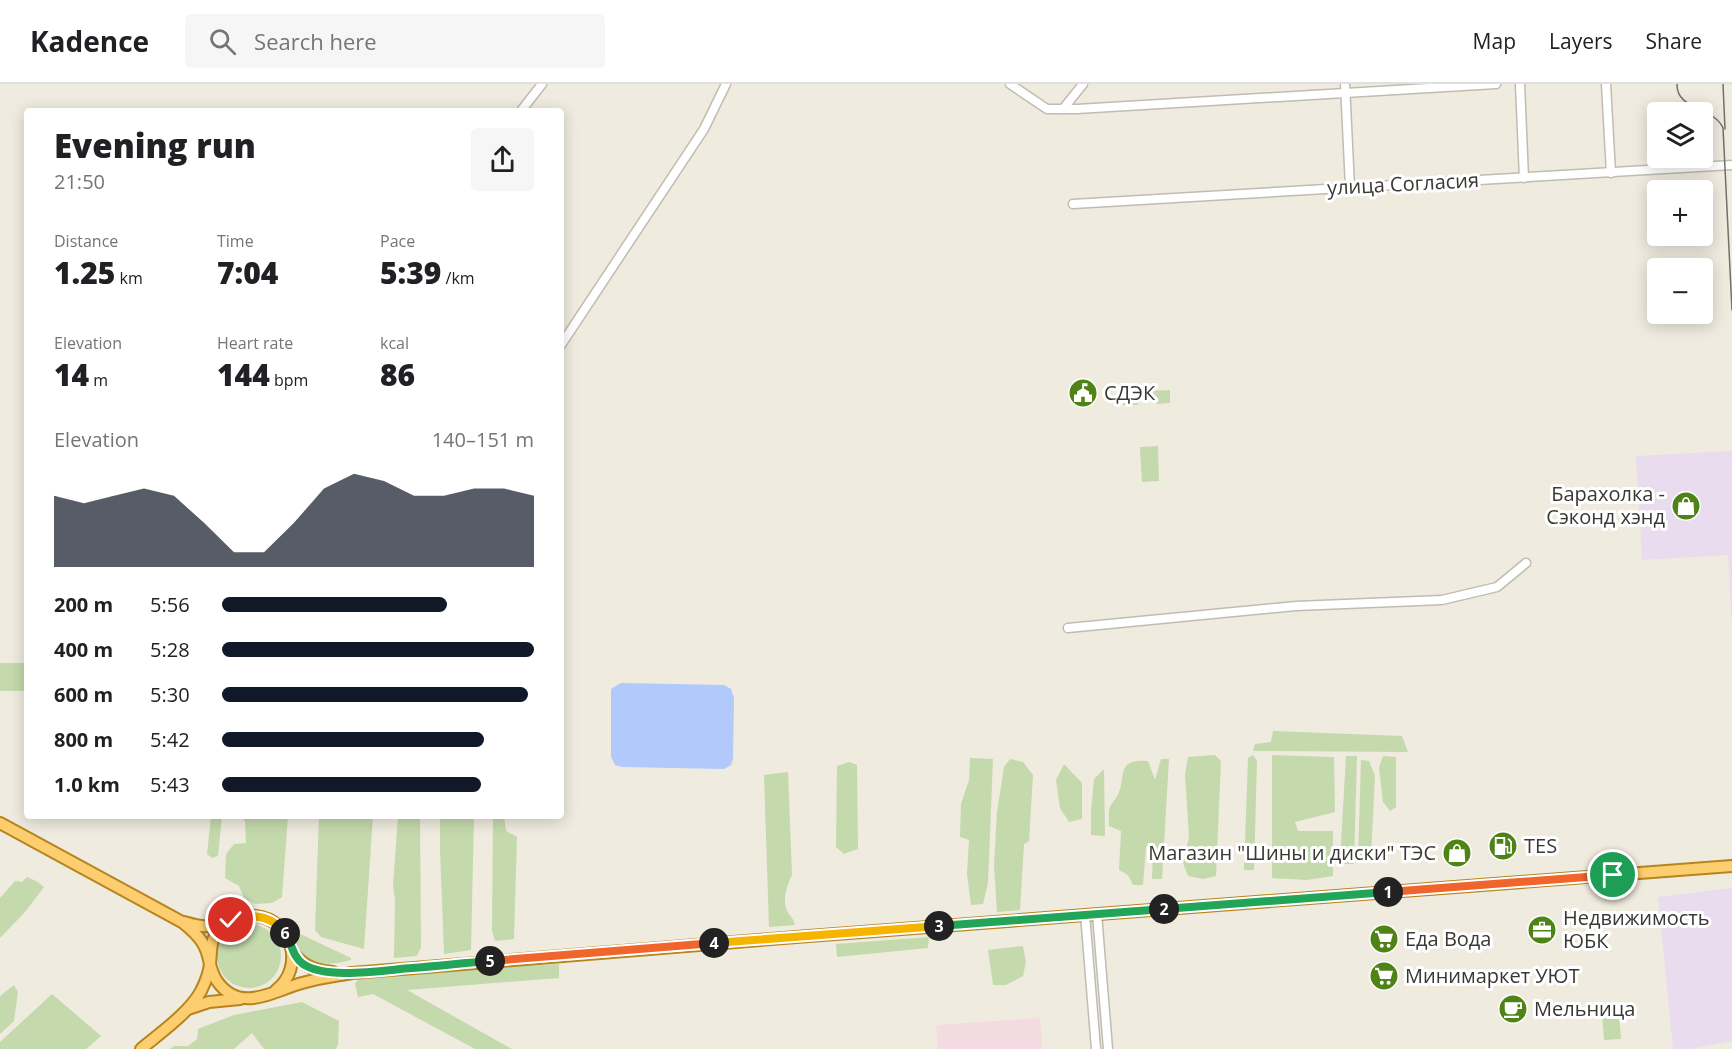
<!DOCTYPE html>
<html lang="en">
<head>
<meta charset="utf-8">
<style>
  body { margin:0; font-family:"Open Sans",sans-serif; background:#f6f6f6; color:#202124; height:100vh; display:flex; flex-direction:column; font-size:22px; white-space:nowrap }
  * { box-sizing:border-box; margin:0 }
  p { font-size:20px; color:#757577 }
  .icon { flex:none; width:33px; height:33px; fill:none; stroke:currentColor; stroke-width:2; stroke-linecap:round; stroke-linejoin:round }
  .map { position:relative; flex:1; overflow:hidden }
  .drawer { position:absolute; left:24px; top:24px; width:540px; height:711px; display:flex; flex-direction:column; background:#fff; border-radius:6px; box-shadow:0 3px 15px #0003 }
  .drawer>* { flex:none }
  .controls { position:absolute; left:1647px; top:18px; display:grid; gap:12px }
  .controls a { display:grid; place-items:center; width:66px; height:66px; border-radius:6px; background:#fff; box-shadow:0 3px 15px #0003; font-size:30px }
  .pin { position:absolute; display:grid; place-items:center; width:51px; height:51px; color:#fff; margin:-26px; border:3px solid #fff; border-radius:50%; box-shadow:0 2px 6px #0007 }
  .km { position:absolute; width:30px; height:30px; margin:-15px; border-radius:50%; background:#222; color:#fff; font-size:16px; line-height:30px; text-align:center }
  .round { display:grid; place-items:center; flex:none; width:63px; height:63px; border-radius:6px; background:#f6f6f6 }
  .overview { display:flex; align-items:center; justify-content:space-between; height:102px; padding:0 30px }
  h1 { font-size:33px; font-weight:800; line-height:45px }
  .figures { display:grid; grid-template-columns:repeat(3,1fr); gap:9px; height:102px; padding:6px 30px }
  .figures div { display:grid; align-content:center }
  .figures b { font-size:30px; font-weight:800 }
  .figures small { font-size:16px; font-weight:400 }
  .figures p { font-size:16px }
  .chart { height:168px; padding:12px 30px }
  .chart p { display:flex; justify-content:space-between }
  .chart svg { width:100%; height:108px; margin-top:6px; fill:#111827; opacity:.7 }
  ul { padding:0 30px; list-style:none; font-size:20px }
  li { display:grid; grid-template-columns:96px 72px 1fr; align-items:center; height:45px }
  li i { height:15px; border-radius:8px; background:#111827 }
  header { display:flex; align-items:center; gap:36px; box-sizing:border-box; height:84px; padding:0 30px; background:#fff; border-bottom:2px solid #e0e0e0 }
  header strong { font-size:28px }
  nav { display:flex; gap:33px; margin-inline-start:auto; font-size:21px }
  .search { width:420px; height:54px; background:#f6f6f6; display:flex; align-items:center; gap:15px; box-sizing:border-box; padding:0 21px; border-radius:6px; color:#757577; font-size:22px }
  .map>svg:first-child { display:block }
</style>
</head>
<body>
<header>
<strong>Kadence</strong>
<div class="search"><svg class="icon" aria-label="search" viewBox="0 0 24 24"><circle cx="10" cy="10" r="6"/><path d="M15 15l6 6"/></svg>Search here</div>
<nav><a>Map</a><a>Layers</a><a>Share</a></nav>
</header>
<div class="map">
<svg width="1732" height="965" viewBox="0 0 1732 965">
  <rect width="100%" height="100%" fill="#f0ebdf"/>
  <!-- commercial -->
  <g fill="#eadcef">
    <polygon points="1732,367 1732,545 1728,471 1642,476 1636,372"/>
    <polygon points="1732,804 1732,957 1691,965 1673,965 1658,813"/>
  </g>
  <!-- industrial -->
  <polygon fill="#f4dae1" points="1040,934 1042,965 938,965 936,941"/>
  <!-- green -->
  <g fill="#c4d9ac">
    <polygon points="1170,306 1170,319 1157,320 1150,313 1150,307"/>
    <polygon points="1142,307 1143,313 1137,321 1123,321 1123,308"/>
    <polygon points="1158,362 1159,397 1142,398 1140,363"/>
    <rect x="0" y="579" width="27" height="28"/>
    <polygon points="1273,647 1402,652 1408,668 1253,667 1255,660 1271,658"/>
    <polygon points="1215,671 1221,677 1216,792 1203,795 1188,792 1183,779 1189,753 1185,691 1188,673"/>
    <polygon points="1253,671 1257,677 1254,786 1244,786 1248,674"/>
    <polygon points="1272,671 1334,673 1335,728 1295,738 1298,747 1333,747 1333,792 1307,796 1272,794"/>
    <polygon points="1346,672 1357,672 1354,780 1344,780 1340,777"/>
    <polygon points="1383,672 1396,673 1396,723 1390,727 1383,718 1379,684"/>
    <polygon points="970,674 993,675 988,799 983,820 971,821 967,790 969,756 960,753 961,720 969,696"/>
    <polygon points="1010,675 1023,678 1033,691 1029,757 1024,760 1020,826 997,828 994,781 997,728 1004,683"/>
    <path d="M1161,675h8l-7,120h-10l1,-32h-7l-3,38h-10l-5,-10 -9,-5 2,-39 -12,-5c0,-6 -1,-14 1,-19 2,-5 6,-8 8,-12 8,-18 -2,-37 30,-34l7,19z"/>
    <polygon points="1361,676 1369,677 1375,692 1371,773 1365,775 1358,774"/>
    <polygon points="849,678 857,681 858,765 844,770 836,763 837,682"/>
    <polygon points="1064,680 1082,699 1082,735 1069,738 1060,724 1056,696"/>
    <polygon points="1104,685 1105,752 1091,751 1091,727 1094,695"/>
    <path d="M788,688l4,103c-5,10 -9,22 -6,33 2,7 8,10 9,17l-26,2 -5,-152z"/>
    <polygon points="211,732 222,732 218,772 212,774 207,770"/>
    <polygon points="240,732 288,732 282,813 272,819 255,820 244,814 239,802 225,794 226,770 234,760 246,759 245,737"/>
    <polygon points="319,732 373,732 364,865 321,853 315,846"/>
    <polygon points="398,732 420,732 421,863 417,872 394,874 395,816 393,802"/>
    <polygon points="440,732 474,732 471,866 444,870 440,767"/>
    <polygon points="493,732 504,732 506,747 517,753 514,855 495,857 492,847"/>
    <polygon points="27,793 36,797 44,803 25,828 0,854 0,814 15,797 22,798"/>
    <circle cx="249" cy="872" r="32"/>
    <path d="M296,848l55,26v2c-8,2 -20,5 -29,3 -14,-1 -31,-16 -26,-31z"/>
    <polygon points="929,853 928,864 837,873 836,860"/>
    <polygon points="1023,862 1026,878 1023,892 1006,901 993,901 988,866"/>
    <polygon points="559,880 559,894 407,906 512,965 475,965 373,910 358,913 355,900 360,892"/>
    <polygon points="14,901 18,908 14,937 0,950 0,912"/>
    <polygon points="52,910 101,952 86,965 0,965 0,958"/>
    <polygon points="302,918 339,937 338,960 336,965 264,965 252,949 234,965 170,965 174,962 188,962 197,955 198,945 234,931"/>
    <polygon points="1619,927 1621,955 1604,956 1602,928"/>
  </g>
  <!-- water -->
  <polygon fill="#b1c9fb" points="621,599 724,601 731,605 734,614 733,675 731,681 724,685 622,683 615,681 611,673 611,605"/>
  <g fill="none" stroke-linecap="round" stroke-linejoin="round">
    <!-- minor casing -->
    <g stroke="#c0bcb1" stroke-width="11">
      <g id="minor">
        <polyline points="1010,0 1047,25 1077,25 1496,0"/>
        <polyline points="1345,0 1350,103"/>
        <polyline points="1520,0 1524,94"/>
        <polyline points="1606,0 1611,89"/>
        <polyline points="1063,25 1083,0"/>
        <polyline points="521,27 542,0"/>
        <polyline points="1073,120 1732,81"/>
        <polyline points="561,261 704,45 726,0"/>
        <polyline points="1068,544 1296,522 1442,516 1497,503 1526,479"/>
        <polyline points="1085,830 1096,965"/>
        <polyline points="1097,830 1108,965"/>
      </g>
    </g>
    <!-- major casing -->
    <g stroke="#b7841d" stroke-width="14">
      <g id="major">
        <path d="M0,739l182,99c9,7 20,16 24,28 4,10 4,21 11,31 23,33 56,10 85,2 17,-5 34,-7 50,-10l457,-37 923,-70"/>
        <path d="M184,838c13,4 28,7 41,2 11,-5 19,-10 31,-8 37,4 49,52 20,74"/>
        <path d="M292,868c13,15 22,18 41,20"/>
        <polyline points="188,925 209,918 240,915"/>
        <path d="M141,965c19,-16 48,-36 60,-58 4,-8 8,-18 9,-27 2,-20 -1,-25 16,-41"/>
      </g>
    </g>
    <!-- minor -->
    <use href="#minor" stroke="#fff" stroke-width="8"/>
    <!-- major -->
    <use href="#major" stroke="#fdce70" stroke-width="10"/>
    <!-- tram -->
    <g stroke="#73706a" stroke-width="1.5">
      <path d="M1677,0c-1,26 37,23 46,44l9,182"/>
      <polyline points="1723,0 1725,45"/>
    </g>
  </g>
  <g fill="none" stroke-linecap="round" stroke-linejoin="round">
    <!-- split-1 casing -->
    <g stroke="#fff" stroke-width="12">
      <polyline id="split-1" points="1388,808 1613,791"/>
    </g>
    <!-- split-2 casing -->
    <g stroke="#fff" stroke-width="12">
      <polyline id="split-2" points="1164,825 1388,808"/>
    </g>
    <!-- split-3 casing -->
    <g stroke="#fff" stroke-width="12">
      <polyline id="split-3" points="939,842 1164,825"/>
    </g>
    <!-- split-4 casing -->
    <g stroke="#fff" stroke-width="12">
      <polyline id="split-4" points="714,859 939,842"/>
    </g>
    <!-- split-5 casing -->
    <g stroke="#fff" stroke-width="12">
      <polyline id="split-5" points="490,877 714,859"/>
    </g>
    <!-- split-6 casing -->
    <g stroke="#fff" stroke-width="12">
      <path id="split-6" d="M285,849c7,10 7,23 18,31 23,16 81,6 109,4 26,-2 52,-5 78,-7"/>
    </g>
    <!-- split-7 casing -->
    <g stroke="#fff" stroke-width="12">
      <path id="split-7" d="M231,836c21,-7 40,-5 54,13"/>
    </g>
    <!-- split-1 -->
    <use href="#split-1" stroke="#f0652b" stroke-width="8"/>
    <!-- split-2 -->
    <use href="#split-2" stroke="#22a559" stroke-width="8"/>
    <!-- split-3 -->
    <use href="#split-3" stroke="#22a559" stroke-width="8"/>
    <!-- split-4 -->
    <use href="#split-4" stroke="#f5b400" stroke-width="8"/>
    <!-- split-5 -->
    <use href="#split-5" stroke="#f0652b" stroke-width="8"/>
    <!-- split-6 -->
    <use href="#split-6" stroke="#22a559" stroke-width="8"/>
    <!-- split-7 -->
    <use href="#split-7" stroke="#f5b400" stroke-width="8"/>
  </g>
  <!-- icons -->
  <defs>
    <g id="civic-disc" transform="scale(1.5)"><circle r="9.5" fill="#508316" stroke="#fff"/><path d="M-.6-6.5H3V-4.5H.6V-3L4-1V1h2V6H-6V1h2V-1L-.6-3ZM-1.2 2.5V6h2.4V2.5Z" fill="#fff"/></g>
    <g id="shop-disc" transform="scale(1.5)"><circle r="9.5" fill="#508316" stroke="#fff"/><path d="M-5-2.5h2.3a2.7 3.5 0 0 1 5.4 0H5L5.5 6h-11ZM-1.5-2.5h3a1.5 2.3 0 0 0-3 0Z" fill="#fff"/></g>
    <g id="fuel-disc" transform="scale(1.5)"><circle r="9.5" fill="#508316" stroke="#fff"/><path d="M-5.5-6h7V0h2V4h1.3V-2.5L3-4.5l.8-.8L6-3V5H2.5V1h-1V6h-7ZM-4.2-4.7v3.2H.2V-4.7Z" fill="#fff"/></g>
    <g id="office-disc" transform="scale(1.5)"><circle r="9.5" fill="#508316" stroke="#fff"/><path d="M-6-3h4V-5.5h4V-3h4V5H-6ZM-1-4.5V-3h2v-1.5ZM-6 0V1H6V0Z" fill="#fff"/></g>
    <g id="supermarket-disc" transform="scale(1.5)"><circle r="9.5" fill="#508316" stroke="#fff"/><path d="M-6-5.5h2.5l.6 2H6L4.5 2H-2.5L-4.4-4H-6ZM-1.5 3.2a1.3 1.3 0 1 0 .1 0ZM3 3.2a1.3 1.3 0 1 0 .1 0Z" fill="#fff"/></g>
    <g id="cafe-disc" transform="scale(1.5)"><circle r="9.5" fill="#508316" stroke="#fff"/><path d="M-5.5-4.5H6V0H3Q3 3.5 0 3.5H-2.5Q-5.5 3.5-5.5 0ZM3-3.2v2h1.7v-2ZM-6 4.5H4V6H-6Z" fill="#fff"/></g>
  </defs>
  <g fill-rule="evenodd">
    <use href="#civic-disc" x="1083" y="309"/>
    <use href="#shop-disc" x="1686" y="422"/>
    <use href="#fuel-disc" x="1503" y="762"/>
    <use href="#shop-disc" x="1457" y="769"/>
    <use href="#office-disc" x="1542" y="846"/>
    <use href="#supermarket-disc" x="1384" y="855"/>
    <use href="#supermarket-disc" x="1384" y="892"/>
    <use href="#cafe-disc" x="1513" y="925"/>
  </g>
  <g text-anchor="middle" stroke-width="6" stroke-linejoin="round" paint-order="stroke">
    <!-- street labels -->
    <g font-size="20" fill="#3a3834" stroke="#fff">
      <text transform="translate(1403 100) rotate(-3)" y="7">улица Согласия</text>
    </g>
    <!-- poi labels -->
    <g font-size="20" fill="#3a3834" stroke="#fff" text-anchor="start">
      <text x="1104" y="316">СДЭК</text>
      <text x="1665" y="417" text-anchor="end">Барахолка -<tspan x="1665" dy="23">Сэконд хэнд</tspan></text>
      <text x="1524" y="769">TES</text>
      <text x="1436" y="776" text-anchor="end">Магазин "Шины и диски" ТЭС</text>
      <text x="1563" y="841">Недвижимость<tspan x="1563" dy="23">ЮБК</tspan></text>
      <text x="1405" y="862">Еда Вода</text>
      <text x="1405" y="899">Минимаркет УЮТ</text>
      <text x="1534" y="932">Мельница</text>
    </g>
  </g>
</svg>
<div class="controls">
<a><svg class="icon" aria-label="layers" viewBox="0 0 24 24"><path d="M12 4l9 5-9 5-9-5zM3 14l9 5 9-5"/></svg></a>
<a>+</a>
<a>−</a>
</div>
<div class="pin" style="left:1613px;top:791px;background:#1e9e55"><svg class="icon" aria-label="arrive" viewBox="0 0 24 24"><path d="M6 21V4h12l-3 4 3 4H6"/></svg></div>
<div class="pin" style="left:231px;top:836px;background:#d93025"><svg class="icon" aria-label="check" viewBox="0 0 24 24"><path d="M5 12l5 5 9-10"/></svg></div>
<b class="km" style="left:1388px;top:808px">1</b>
<b class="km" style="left:1164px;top:825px">2</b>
<b class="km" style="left:939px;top:842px">3</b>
<b class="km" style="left:714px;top:859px">4</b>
<b class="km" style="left:490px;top:877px">5</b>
<b class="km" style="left:285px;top:849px">6</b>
<section class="drawer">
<div class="overview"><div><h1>Evening run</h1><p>21:50</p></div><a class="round"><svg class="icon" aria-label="share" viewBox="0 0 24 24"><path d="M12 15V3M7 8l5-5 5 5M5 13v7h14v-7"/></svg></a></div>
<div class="figures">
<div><p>Distance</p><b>1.25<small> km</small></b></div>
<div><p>Time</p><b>7:04</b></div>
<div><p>Pace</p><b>5:39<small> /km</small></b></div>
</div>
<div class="figures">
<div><p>Elevation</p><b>14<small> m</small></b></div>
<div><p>Heart rate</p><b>144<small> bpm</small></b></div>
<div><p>kcal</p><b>86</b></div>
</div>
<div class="chart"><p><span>Elevation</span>140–151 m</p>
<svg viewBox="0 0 160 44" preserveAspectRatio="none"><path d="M0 44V15L10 18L20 15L30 12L40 15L50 26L60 38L70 38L80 26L90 12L100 6L110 9L120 15L130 15L140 12L150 12L160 15V44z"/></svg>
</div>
<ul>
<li><b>200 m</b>5:56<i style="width:72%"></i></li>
<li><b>400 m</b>5:28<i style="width:100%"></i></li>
<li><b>600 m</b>5:30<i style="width:98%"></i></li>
<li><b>800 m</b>5:42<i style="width:84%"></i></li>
<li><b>1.0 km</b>5:43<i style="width:83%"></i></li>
</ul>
</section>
</div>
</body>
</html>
